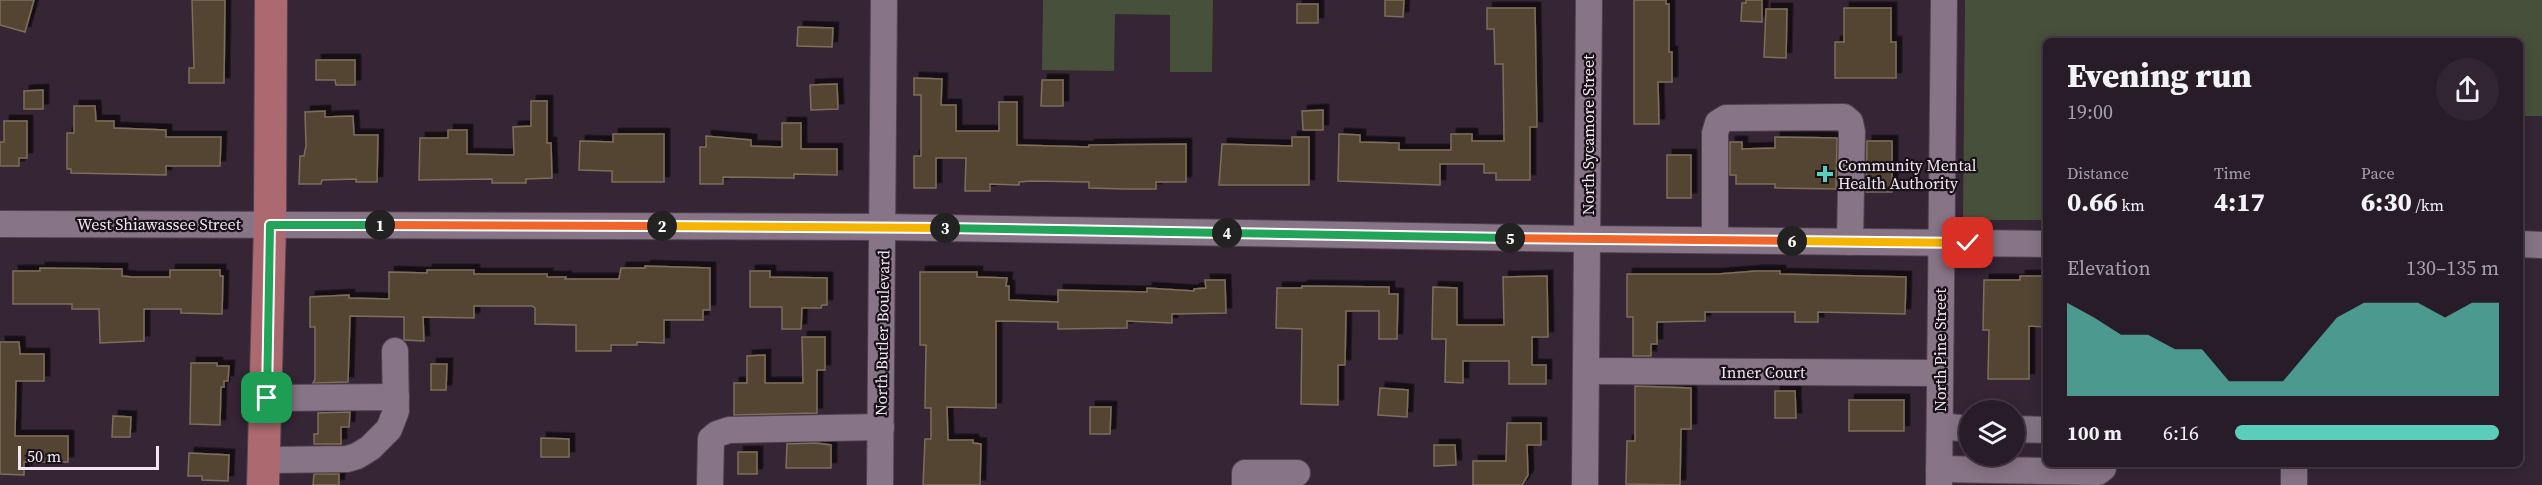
<!DOCTYPE html>
<html lang="en">
<head>
<meta charset="utf-8">
<style>
  body { margin:0; font-family:"Source Serif 4",serif; background:#302530; color:#f1f3f6; height:100vh; display:flex; flex-direction:column; font-size:22px; white-space:nowrap }
  * { box-sizing:border-box; margin:0 }
  p { font-size:20px; color:#a5a1a8 }
  .icon { flex:none; width:33px; height:33px; fill:none; stroke:currentColor; stroke-width:2; stroke-linecap:round; stroke-linejoin:round }
  .map { position:relative; flex:1; overflow:hidden }
  .details { position:absolute; left:2043px; top:38px; width:480px; height:429px; display:flex; flex-direction:column; background:#281c28; border-radius:9px; box-shadow:0 3px 15px #0003,0 0 0 2px #443a45 }
  .details>* { flex:none }
  .buttons { position:absolute; left:1959px; top:400px; display:grid; gap:12px }
  .buttons a { display:grid; place-items:center; width:66px; height:66px; border-radius:50%; background:#281c28; box-shadow:0 3px 15px #0003,0 0 0 2px #443a45; font-size:30px }
  .scale { position:absolute; left:18px; bottom:15px; width:141px; box-sizing:border-box; padding-left:6px; border:3px solid #f3e8f2; border-top:0; font-size:16px; line-height:21px; white-space:nowrap; color:#f3e8f2; -webkit-text-stroke:4px #181118; paint-order:stroke }
  .pin { position:absolute; display:grid; place-items:center; width:51px; height:51px; color:#fff; margin:-26px; border-radius:12px; box-shadow:0 3px 9px #0006 }
  .km { position:absolute; width:30px; height:30px; margin:-15px; border-radius:50%; background:#222; color:#fff; font-size:16px; line-height:30px; text-align:center }
  .round { display:grid; place-items:center; flex:none; width:63px; height:63px; border-radius:32px; background:#302530 }
  .head { display:flex; align-items:center; justify-content:space-between; height:102px; padding:0 24px }
  h1 { font-size:33px; font-weight:800; line-height:45px }
  .stats { display:grid; grid-template-columns:repeat(3,1fr); gap:9px; height:102px; padding:6px 24px }
  .stats div { display:grid; align-content:center }
  .stats b { font-size:26px; font-weight:800 }
  .stats small { font-size:16px; font-weight:400 }
  .stats p { font-size:16px }
  .chart { height:168px; padding:12px 24px }
  .chart p { display:flex; justify-content:space-between }
  .chart svg { width:100%; height:108px; margin-top:6px; fill:#5bcebb; opacity:.7 }
  ul { padding:0 24px; list-style:none; font-size:20px }
  li { display:grid; grid-template-columns:96px 72px 1fr; align-items:center; height:45px }
  li i { height:15px; border-radius:8px; background:#5bcebb }
  .map>svg:first-child { display:block }
</style>
</head>
<body>
<div class="map">
<svg width="2542" height="485" viewBox="0 0 2542 485">
  <defs>
    <filter id="shadow"><feDropShadow dx="5.5" dy="-5.5" stdDeviation="0" flood-color="#0009"/></filter>
  </defs>
  <rect width="100%" height="100%" fill="#352535"/>
  <!-- green -->
  <g fill="#47503a">
    <polygon points="1043,0 1213,0 1212,72 1170,72 1170,15 1115,14 1114,71 1042,70"/>
    <polygon points="1965,0 2542,0 2542,116 2520,116 2520,40 2046,40 2046,220 1963,220"/>
  </g>
  <!-- building -->
  <g fill="#534533" stroke="#7e6e5b" stroke-width="1.5" filter="url(#shadow)">
    <polygon points="0,0 34,0 25,32 0,25"/>
    <polygon points="192,0 225,0 224,83 189,83 189,68 194,68"/>
    <polygon points="1385,0 1404,0 1403,17 1385,16"/>
    <polygon points="1634,0 1666,0 1666,4 1669,4 1669,52 1672,52 1672,82 1658,82 1659,124 1634,124"/>
    <polygon points="1746,0 1762,0 1762,22 1741,21 1742,3 1746,3"/>
    <rect x="1297" y="4" width="21" height="19"/>
    <polygon points="1487,8 1535,8 1537,127 1530,127 1530,180 1496,180 1496,173 1484,173 1484,164 1440,164 1440,185 1338,181 1339,134 1360,135 1360,142 1399,143 1399,150 1451,150 1451,134 1472,134 1472,141 1504,141 1503,64 1495,64 1494,29 1487,29"/>
    <polygon points="1844,8 1891,8 1891,42 1896,42 1896,78 1835,78 1835,42 1844,42"/>
    <polygon points="1766,9 1787,9 1786,58 1764,57"/>
    <polygon points="798,27 833,28 832,47 797,46"/>
    <polygon points="316,60 355,60 355,85 336,85 335,80 316,80"/>
    <polygon points="914,78 942,79 941,105 956,105 956,131 999,131 999,102 1017,102 1017,145 1089,147 1089,145 1186,144 1186,182 1156,182 1156,189 1124,189 1089,188 1089,182 1031,181 1019,182 1019,185 990,184 990,191 965,191 966,158 936,158 936,188 914,188 914,156 921,156 921,95 914,95"/>
    <polygon points="1042,80 1063,80 1063,106 1041,106"/>
    <polygon points="837,84 838,109 811,110 810,85"/>
    <polygon points="43,90 43,109 24,109 24,91"/>
    <polygon points="531,101 547,101 547,143 551,143 552,178 526,179 526,183 492,183 492,179 419,180 420,138 448,138 448,130 467,130 467,154 514,155 513,127 531,126"/>
    <polygon points="74,106 95,106 96,121 114,121 114,128 166,130 166,137 221,137 220,166 166,166 166,175 71,173 71,169 67,169 67,133 74,133"/>
    <polygon points="1323,110 1323,130 1303,130 1302,111"/>
    <polygon points="325,111 325,117 353,116 354,135 378,135 377,182 356,182 356,179 322,180 321,184 299,184 300,156 304,156 306,146 305,112"/>
    <polygon points="4,121 27,121 27,158 19,158 19,166 0,166 0,142 4,142"/>
    <polygon points="782,123 801,123 801,149 837,149 837,175 794,174 794,178 723,177 723,184 700,184 700,147 706,147 706,136 751,140 751,146 782,147"/>
    <polygon points="613,134 664,134 664,182 612,182 612,171 579,170 580,141 613,142"/>
    <polygon points="1292,137 1309,137 1309,185 1219,185 1222,144 1292,146"/>
    <polygon points="1775,137 1837,138 1836,189 1775,188 1775,184 1736,184 1736,175 1730,175 1730,142 1742,142 1742,149 1775,148"/>
    <polygon points="1867,141 1892,141 1892,192 1866,192"/>
    <rect x="1667" y="155" width="24" height="43"/>
    <polygon points="645,266 710,268 710,310 703,310 703,320 664,320 664,343 637,342 637,345 611,345 611,351 576,351 576,325 535,324 535,308 532,306 474,306 474,318 423,317 424,341 404,340 404,317 350,316 348,382 313,383 315,379 315,327 310,327 310,297 349,295 349,298 389,299 389,272 427,273 427,270 474,270 474,274 547,274 547,277 566,277 565,279 619,279 621,268 645,268"/>
    <polygon points="40,268 122,269 122,276 132,277 170,277 170,270 220,270 220,276 223,276 222,314 181,313 181,309 144,309 144,341 100,343 99,309 72,309 72,304 13,304 13,271 40,271"/>
    <polygon points="750,271 770,271 770,277 827,278 827,305 822,305 821,308 802,308 801,329 782,329 782,307 750,307"/>
    <polygon points="1756,271 1780,271 1780,274 1906,277 1905,314 1818,312 1818,322 1795,322 1795,312 1705,312 1705,321 1657,322 1657,344 1651,344 1651,356 1633,356 1633,317 1627,317 1627,274 1718,274"/>
    <polygon points="920,272 977,272 977,277 1007,278 1006,286 1009,286 1009,300 1058,302 1058,290 1147,292 1147,288 1194,291 1194,289 1206,288 1205,280 1225,280 1226,313 1172,314 1172,323 1127,321 1127,328 1058,329 1058,322 996,321 996,408 947,407 948,440 973,440 973,443 981,444 980,485 923,485 925,439 931,439 931,408 925,408 926,345 920,345"/>
    <polygon points="1547,276 1548,337 1532,337 1532,365 1546,365 1546,384 1509,384 1509,361 1463,361 1463,383 1445,382 1446,339 1432,339 1433,287 1457,288 1457,325 1504,325 1503,277"/>
    <polygon points="2020,276 2046,276 2046,327 2029,326 2029,379 1988,379 1989,330 1983,330 1984,280 2020,280"/>
    <polygon points="1302,286 1389,287 1389,294 1398,294 1397,339 1379,339 1379,311 1346,311 1345,365 1338,365 1338,405 1301,404 1302,329 1276,328 1277,288 1302,288"/>
    <polygon points="802,337 825,337 825,370 817,370 817,413 734,415 734,383 747,383 747,356 765,355 765,383 803,383"/>
    <polygon points="0,342 19,342 20,354 44,354 44,381 16,381 15,436 68,436 68,462 24,462 24,475 0,474"/>
    <polygon points="191,363 217,363 217,366 229,366 228,381 224,381 224,387 221,387 220,425 190,424"/>
    <polygon points="431,364 447,364 446,390 431,390"/>
    <polygon points="1635,386 1691,388 1691,429 1681,429 1680,485 1626,484 1627,441 1635,441"/>
    <polygon points="1380,388 1408,390 1407,417 1378,415"/>
    <polygon points="1775,391 1795,391 1796,418 1775,418"/>
    <rect x="1849" y="400" width="55" height="31"/>
    <polygon points="1090,407 1111,407 1110,434 1090,434"/>
    <polygon points="350,412 349,427 341,427 341,444 314,444 314,434 318,434 318,413"/>
    <polygon points="113,416 131,417 130,437 112,437"/>
    <polygon points="1507,423 1541,423 1541,445 1527,445 1528,475 1522,485 1473,485 1473,461 1506,461"/>
    <polygon points="541,438 569,439 569,457 541,457"/>
    <polygon points="816,443 831,445 831,468 786,468 787,444"/>
    <polygon points="1434,445 1455,445 1456,465 1434,466"/>
    <rect x="738" y="452" width="19" height="22"/>
    <polygon points="189,453 229,455 228,481 202,480 202,476 188,476"/>
    <polygon points="314,474 339,474 339,485 313,485"/>
  </g>
  <g fill="none" stroke-linecap="round" stroke-linejoin="round">
    <!-- minor casing -->
    <g stroke="#50424f" stroke-width="28">
      <g id="minor">
        <polyline points="0,224 884,227 1587,239 2046,244"/>
        <polyline points="1715,240 1715,133 1718,123 1726,118 1844,117 1850,122 1852,132 1850,242"/>
        <polyline points="2520,244 2542,245"/>
        <polyline points="1586,371 1940,373"/>
        <polyline points="267,398 396,397"/>
        <polyline points="1940,426 1970,429"/>
        <polyline points="2014,429 2046,430"/>
        <polyline points="271,460 347,459 357,456 370,448 389,429 396,411 395,351"/>
        <polyline points="1939,469 2098,472 2103,468 2103,464"/>
        <polyline points="710,485 711,439 717,434 729,430 881,427"/>
        <polyline points="880,485 884,0"/>
        <polyline points="1245,485 1245,473 1297,473"/>
        <polyline points="1585,485 1589,0"/>
        <polyline points="1939,485 1944,0"/>
        <polyline points="2294,485 2294,464"/>
      </g>
    </g>
    <!-- major casing -->
    <g stroke="#50424f" stroke-width="34">
      <polyline id="major" points="263,485 270,225 271,0"/>
    </g>
    <!-- minor -->
    <use href="#minor" stroke="#877486" stroke-width="26"/>
    <!-- major -->
    <use href="#major" stroke="#ac6a70" stroke-width="32"/>
  </g>
  <g fill="none" stroke-linecap="round" stroke-linejoin="round">
    <!-- split-1 casing -->
    <g stroke="#fff" stroke-width="12">
      <polyline id="split-1" points="267,398 270,225 380,225"/>
    </g>
    <!-- split-2 casing -->
    <g stroke="#fff" stroke-width="12">
      <polyline id="split-2" points="380,225 662,226"/>
    </g>
    <!-- split-3 casing -->
    <g stroke="#fff" stroke-width="12">
      <polyline id="split-3" points="662,226 945,228"/>
    </g>
    <!-- split-4 casing -->
    <g stroke="#fff" stroke-width="12">
      <polyline id="split-4" points="945,228 1227,233"/>
    </g>
    <!-- split-5 casing -->
    <g stroke="#fff" stroke-width="12">
      <polyline id="split-5" points="1227,233 1510,238"/>
    </g>
    <!-- split-6 casing -->
    <g stroke="#fff" stroke-width="12">
      <polyline id="split-6" points="1510,238 1792,241"/>
    </g>
    <!-- split-7 casing -->
    <g stroke="#fff" stroke-width="12">
      <polyline id="split-7" points="1792,241 1968,243"/>
    </g>
    <!-- split-1 -->
    <use href="#split-1" stroke="#22a559" stroke-width="8"/>
    <!-- split-2 -->
    <use href="#split-2" stroke="#f0652b" stroke-width="8"/>
    <!-- split-3 -->
    <use href="#split-3" stroke="#f5b400" stroke-width="8"/>
    <!-- split-4 -->
    <use href="#split-4" stroke="#22a559" stroke-width="8"/>
    <!-- split-5 -->
    <use href="#split-5" stroke="#22a559" stroke-width="8"/>
    <!-- split-6 -->
    <use href="#split-6" stroke="#f0652b" stroke-width="8"/>
    <!-- split-7 -->
    <use href="#split-7" stroke="#f5b400" stroke-width="8"/>
  </g>
  <!-- markers -->
  <path fill="#5bcebb" stroke="#181118" stroke-width="2" d="M1822 165h6v6h6v6h-6v6h-6v-6h-6v-6h6z"/>
  <g text-anchor="middle" stroke-width="4.5" stroke-linejoin="round" paint-order="stroke">
    <!-- street labels -->
    <g font-size="16" fill="#f3e8f2" stroke="#181118">
      <text transform="translate(1588 135) rotate(-90)" y="6">North Sycamore Street</text>
      <text x="159" y="230">West Shiawassee Street</text>
      <text transform="translate(882 333) rotate(-89)" y="6">North Butler Boulevard</text>
      <text transform="translate(1940 350) rotate(-90)" y="6">North Pine Street</text>
      <text x="1763" y="378">Inner Court</text>
    </g>
    <!-- poi labels -->
    <g font-size="16" fill="#f3e8f2" stroke="#181118" text-anchor="start">
      <text x="1838" y="171">Community Mental<tspan x="1838" dy="18">Health Authority</tspan></text>
    </g>
  </g>
</svg>
<div class="buttons">
<a><svg class="icon" aria-label="layers" viewBox="0 0 24 24"><path d="M12 4l9 5-9 5-9-5zM3 14l9 5 9-5"/></svg></a>
</div>
<div class="scale">50 m</div>
<div class="pin" style="left:267px;top:398px;background:#1e9e55"><svg class="icon" aria-label="arrive" viewBox="0 0 24 24"><path d="M6 21V4h12l-3 4 3 4H6"/></svg></div>
<div class="pin" style="left:1968px;top:243px;background:#d93025"><svg class="icon" aria-label="check" viewBox="0 0 24 24"><path d="M5 12l5 5 9-10"/></svg></div>
<b class="km" style="left:380px;top:225px">1</b>
<b class="km" style="left:662px;top:226px">2</b>
<b class="km" style="left:945px;top:228px">3</b>
<b class="km" style="left:1227px;top:233px">4</b>
<b class="km" style="left:1510px;top:238px">5</b>
<b class="km" style="left:1792px;top:241px">6</b>
<section class="details">
<div class="head"><div><h1>Evening run</h1><p>19:00</p></div><a class="round"><svg class="icon" aria-label="share" viewBox="0 0 24 24"><path d="M12 15V3M7 8l5-5 5 5M5 13v7h14v-7"/></svg></a></div>
<div class="stats">
<div><p>Distance</p><b>0.66<small> km</small></b></div>
<div><p>Time</p><b>4:17</b></div>
<div><p>Pace</p><b>6:30<small> /km</small></b></div>
</div>
<div class="chart"><p><span>Elevation</span>130–135 m</p>
<svg viewBox="0 0 160 44" preserveAspectRatio="none"><path d="M0 44V6L10 12L20 19L30 19L40 25L50 25L60 38L70 38L80 38L90 25L100 12L110 6L120 6L130 6L140 12L150 6L160 6V44z"/></svg>
</div>
<ul>
<li><b>100 m</b>6:16<i style="width:100%"></i></li>
</ul>
</section>
</div>
</body>
</html>
